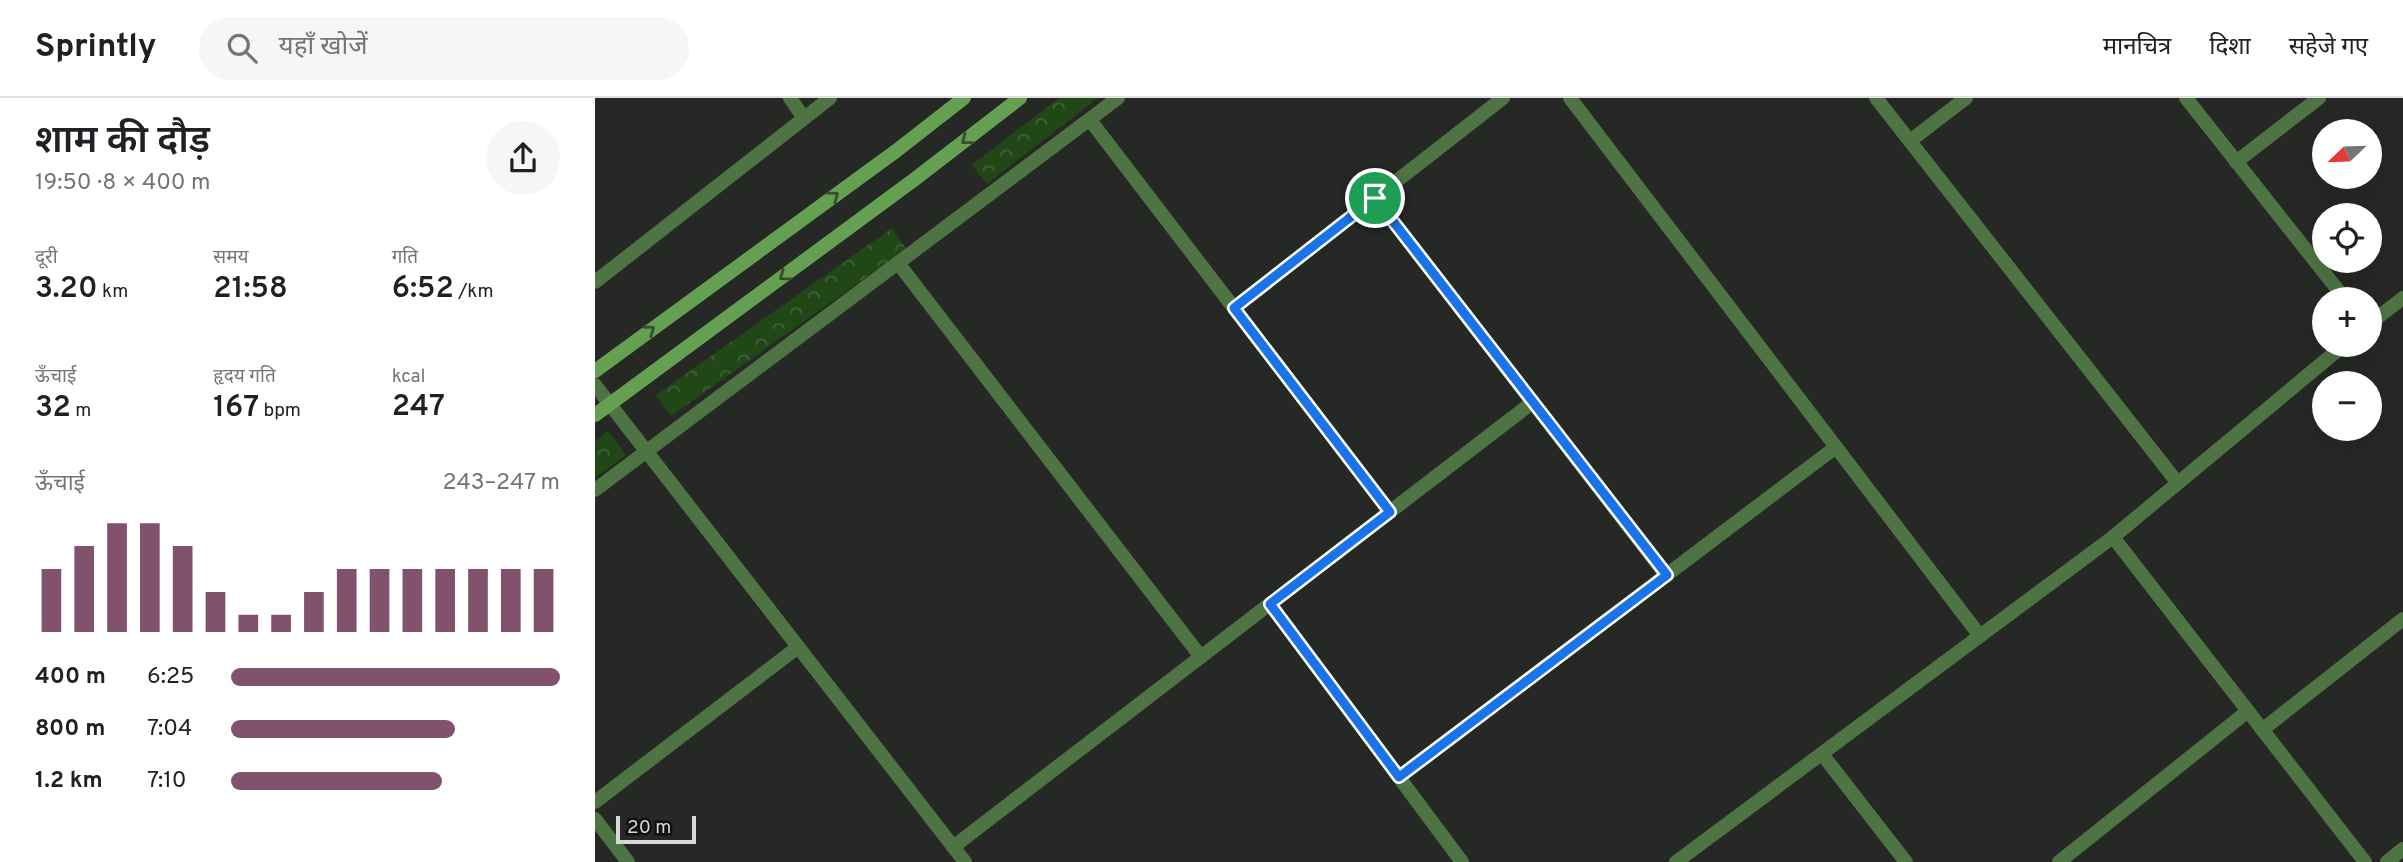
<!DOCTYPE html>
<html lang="hi">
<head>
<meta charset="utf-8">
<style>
  body { margin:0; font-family:Overpass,"Noto Sans Devanagari",sans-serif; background:#f6f6f6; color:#202124; height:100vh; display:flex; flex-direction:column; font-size:26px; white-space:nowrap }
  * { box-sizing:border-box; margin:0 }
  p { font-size:23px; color:#757577 }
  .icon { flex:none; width:38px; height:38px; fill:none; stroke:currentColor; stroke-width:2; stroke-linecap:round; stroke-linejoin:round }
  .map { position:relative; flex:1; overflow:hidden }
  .details { display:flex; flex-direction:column; background:#fff; width:595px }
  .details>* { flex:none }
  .needle { width:46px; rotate:247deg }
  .fabs { position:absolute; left:1717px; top:21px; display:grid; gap:14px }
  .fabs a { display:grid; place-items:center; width:70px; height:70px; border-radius:50%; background:#fff; box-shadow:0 7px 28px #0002; font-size:35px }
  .scale { position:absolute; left:21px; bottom:18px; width:80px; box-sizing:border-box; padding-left:7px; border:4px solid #d6d8d6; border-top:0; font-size:19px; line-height:24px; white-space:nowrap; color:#d6d8d6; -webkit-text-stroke:5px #0f100e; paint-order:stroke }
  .pin { position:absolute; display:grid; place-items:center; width:60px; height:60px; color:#fff; margin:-30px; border:4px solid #fff; border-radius:50%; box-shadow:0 2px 7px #0007 }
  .round { display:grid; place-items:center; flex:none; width:74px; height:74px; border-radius:37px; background:#f6f6f6 }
  .head { display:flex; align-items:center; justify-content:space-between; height:119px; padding:0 35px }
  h1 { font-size:38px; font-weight:600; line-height:52px }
  .stats { display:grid; grid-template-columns:repeat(3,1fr); gap:10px; height:119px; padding:7px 35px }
  .stats div { display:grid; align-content:center }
  .stats b { font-size:30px; font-weight:600 }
  .stats small { font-size:19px; font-weight:400 }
  .stats p { font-size:19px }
  .chart { height:196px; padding:14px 35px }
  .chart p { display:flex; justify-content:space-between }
  .chart svg { width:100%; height:126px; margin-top:7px; stroke:#82526d; stroke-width:6 }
  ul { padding:0 35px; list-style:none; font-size:23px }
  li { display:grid; grid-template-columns:112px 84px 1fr; align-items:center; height:52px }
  li i { height:18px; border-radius:9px; background:#82526d }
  header { display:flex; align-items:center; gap:42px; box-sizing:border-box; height:98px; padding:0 35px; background:#fff; border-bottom:2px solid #e0e0e0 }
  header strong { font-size:33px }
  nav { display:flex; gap:38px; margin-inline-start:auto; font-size:24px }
  .search { width:490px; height:63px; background:#f6f6f6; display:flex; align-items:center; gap:18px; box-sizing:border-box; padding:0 24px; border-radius:38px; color:#757577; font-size:26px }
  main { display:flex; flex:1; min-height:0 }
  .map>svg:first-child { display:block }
</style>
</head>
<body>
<header>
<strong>Sprintly</strong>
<div class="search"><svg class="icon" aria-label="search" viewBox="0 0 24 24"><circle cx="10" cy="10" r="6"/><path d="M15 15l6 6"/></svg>यहाँ खोजें</div>
<nav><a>मानचित्र</a><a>दिशा</a><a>सहेजे गए</a></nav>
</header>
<main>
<section class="details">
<div class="head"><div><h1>शाम की दौड़</h1><p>19:50 · 8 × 400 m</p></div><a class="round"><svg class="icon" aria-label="share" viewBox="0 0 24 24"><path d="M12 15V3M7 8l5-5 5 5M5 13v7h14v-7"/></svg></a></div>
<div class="stats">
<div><p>दूरी</p><b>3.20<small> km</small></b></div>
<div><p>समय</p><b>21:58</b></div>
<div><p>गति</p><b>6:52<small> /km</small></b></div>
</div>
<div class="stats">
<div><p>ऊँचाई</p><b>32<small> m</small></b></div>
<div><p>हृदय गति</p><b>167<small> bpm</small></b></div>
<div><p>kcal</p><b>247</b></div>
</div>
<div class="chart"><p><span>ऊँचाई</span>243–247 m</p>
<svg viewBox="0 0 160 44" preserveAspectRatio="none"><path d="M5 44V22M15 44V14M25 44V6M35 44V6M45 44V14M55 44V30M65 44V38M75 44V38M85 44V30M95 44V22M105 44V22M115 44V22M125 44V22M135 44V22M145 44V22M155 44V22"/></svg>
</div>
<ul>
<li><b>400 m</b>6:25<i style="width:100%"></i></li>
<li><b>800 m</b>7:04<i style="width:68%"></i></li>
<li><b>1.2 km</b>7:10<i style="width:64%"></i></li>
</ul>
</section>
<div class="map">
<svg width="1808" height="764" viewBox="0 0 1808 764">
  <defs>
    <pattern id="park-crowns" width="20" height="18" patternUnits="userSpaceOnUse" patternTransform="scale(1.75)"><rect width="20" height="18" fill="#224717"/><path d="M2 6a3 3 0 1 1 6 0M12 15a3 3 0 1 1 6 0" fill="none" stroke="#416138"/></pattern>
  </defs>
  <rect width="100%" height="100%" fill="#252824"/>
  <!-- park -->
  <g fill="url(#park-crowns)">
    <polygon points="464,0 503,0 392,86 377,67"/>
    <polygon points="297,130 311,151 76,318 61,297"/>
    <polygon points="13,333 31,357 0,380 0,343"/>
  </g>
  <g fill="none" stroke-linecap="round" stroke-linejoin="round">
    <!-- street -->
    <g stroke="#4f7444" stroke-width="14">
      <polyline points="195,0 209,20"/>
      <polyline points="975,0 1385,538"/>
      <polyline points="1281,0 1582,384"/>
      <polyline points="1591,0 1750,201"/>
      <polyline points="495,22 795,414"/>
      <polyline points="1315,43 1371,0"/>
      <polyline points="1641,64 1724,0"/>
      <polyline points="780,100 1071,477"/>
      <polyline points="303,165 606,559"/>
      <polyline points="0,184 235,0"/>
      <polyline points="639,210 908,0"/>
      <polyline points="1774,226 1808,200"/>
      <polyline points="0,287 370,764"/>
      <polyline points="0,392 523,0"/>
      <polyline points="1518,439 1770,764"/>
      <polyline points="675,506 867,764"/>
      <polyline points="1667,632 1808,521"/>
      <polyline points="1227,656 1311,764"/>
      <polyline points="804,679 1241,349"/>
      <polyline points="0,704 203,549"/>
      <polyline points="0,721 33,764"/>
      <polyline points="358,749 938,304"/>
      <polyline points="1081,764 1518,439 1749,247"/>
      <polyline points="1464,764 1653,613"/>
      <polyline points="1792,764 1808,751"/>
    </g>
    <!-- secondary -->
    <g stroke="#649f52" stroke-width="14">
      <polyline points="0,273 301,53 369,0"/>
      <polyline points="0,317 320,81 425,0"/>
    </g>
  </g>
  <!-- one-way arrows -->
  <defs><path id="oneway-chevron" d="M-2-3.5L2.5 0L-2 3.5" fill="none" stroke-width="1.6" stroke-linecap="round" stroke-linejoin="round" transform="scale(1.75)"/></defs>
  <g stroke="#35502d">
    <use href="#oneway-chevron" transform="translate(371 42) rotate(142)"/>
    <use href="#oneway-chevron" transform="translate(239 98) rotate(-36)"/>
    <use href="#oneway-chevron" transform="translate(189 178) rotate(144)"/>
    <use href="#oneway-chevron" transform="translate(55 232) rotate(-36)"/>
  </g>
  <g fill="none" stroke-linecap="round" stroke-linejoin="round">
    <!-- route casing -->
    <g stroke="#fff" stroke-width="14">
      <polygon id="route" points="780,100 1072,477 804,679 675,506 795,414 639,210"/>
    </g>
    <!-- route -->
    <use href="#route" stroke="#1a73e8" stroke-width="9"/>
  </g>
</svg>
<div class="fabs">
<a><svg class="needle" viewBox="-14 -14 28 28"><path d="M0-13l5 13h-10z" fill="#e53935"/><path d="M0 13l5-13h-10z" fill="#757577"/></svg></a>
<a><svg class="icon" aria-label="locate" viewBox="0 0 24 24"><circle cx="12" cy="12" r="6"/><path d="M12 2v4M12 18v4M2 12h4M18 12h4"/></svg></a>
<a>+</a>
<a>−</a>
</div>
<div class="scale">20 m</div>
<div class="pin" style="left:780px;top:100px;background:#1e9e55"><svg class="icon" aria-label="arrive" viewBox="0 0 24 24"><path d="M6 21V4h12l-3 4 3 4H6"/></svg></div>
</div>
</main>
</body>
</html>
